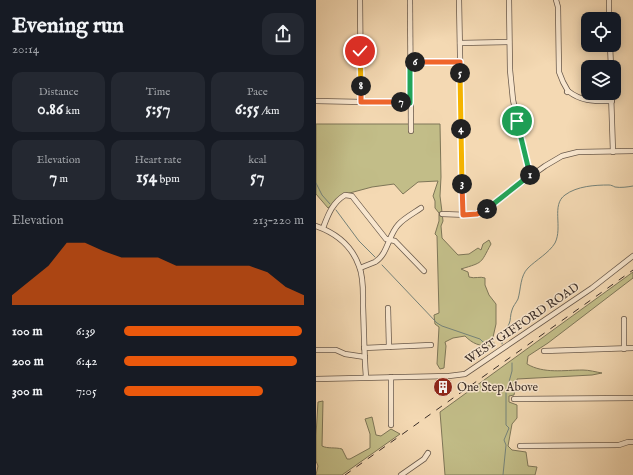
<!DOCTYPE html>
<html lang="en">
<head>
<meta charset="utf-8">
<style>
  body { margin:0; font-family:"IM FELL English",serif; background:#242831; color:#f1f3f6; height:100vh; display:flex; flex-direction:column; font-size:15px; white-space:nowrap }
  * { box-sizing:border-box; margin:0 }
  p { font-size:13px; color:#9ea1a6 }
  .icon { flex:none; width:22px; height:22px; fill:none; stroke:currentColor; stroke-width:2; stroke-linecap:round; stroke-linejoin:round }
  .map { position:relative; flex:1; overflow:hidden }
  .details { display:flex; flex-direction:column; background:#171b24; width:316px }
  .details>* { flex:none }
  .buttons { position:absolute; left:265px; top:12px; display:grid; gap:8px }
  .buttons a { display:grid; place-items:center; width:40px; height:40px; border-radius:8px; background:#171b24; box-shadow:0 2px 10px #0003; font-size:20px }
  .pin { position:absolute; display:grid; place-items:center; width:34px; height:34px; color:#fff; margin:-17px; border:2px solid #fff; border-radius:50%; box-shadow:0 1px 4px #0007 }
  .km { position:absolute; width:20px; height:20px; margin:-10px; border-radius:50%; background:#222; color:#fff; font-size:11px; line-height:20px; text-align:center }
  .round { display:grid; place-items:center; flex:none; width:42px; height:42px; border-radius:12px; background:#242831 }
  .headline { display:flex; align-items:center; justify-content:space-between; height:68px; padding:0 12px }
  h1 { font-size:22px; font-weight:700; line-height:30px }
  .stats { display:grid; grid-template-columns:repeat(3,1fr); gap:6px; height:68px; padding:4px 12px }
  .stats div { display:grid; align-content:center; border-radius:10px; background:#242831; text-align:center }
  .stats b { font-size:17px; font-weight:700 }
  .stats small { font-size:11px; font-weight:400 }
  .stats p { font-size:11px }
  .chart { height:112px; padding:8px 12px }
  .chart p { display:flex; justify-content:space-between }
  .chart svg { width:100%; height:72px; margin-top:4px; fill:#ea580c; opacity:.7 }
  ul { padding:0 12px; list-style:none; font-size:13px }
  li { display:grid; grid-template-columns:64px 48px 1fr; align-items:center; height:30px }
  li i { height:10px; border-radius:5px; background:#ea580c }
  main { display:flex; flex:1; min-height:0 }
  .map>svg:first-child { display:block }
</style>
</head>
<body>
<main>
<section class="details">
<div class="headline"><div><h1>Evening run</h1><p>20:14</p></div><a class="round"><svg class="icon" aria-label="share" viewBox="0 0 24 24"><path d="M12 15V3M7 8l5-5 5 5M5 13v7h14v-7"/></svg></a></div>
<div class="stats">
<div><p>Distance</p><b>0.86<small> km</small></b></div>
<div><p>Time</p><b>5:57</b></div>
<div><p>Pace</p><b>6:55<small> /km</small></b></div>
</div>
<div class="stats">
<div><p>Elevation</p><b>7<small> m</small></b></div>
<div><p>Heart rate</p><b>154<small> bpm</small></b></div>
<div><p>kcal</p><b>57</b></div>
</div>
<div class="chart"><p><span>Elevation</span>213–220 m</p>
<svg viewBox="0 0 160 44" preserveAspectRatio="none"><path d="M0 44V38L10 29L20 20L30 6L40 6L50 11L60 15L70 15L80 15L90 20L100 20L110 20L120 20L130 20L140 24L150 33L160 38V44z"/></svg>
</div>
<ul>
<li><b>100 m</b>6:39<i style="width:99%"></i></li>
<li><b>200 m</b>6:42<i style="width:96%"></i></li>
<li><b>300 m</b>7:05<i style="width:77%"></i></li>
</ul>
</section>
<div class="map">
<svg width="317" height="475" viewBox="0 0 317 475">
  <rect width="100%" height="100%" fill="#f4d9b3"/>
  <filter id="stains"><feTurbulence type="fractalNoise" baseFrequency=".005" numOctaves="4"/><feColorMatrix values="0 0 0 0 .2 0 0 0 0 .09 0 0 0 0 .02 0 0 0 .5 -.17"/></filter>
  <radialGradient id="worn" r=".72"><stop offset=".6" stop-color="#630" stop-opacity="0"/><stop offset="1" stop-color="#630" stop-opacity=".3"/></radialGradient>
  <!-- green -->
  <g fill="#c2bd88" stroke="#7e7658">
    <path d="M0,124h124l1,53 -1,19 2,16 1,9 -2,5 1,12 16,17 11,-1 9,-6 3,2 2,-6 6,-4 2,4c-11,20 -7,18 -30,25l7,3 1,5c6,2 11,-1 16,1v7l4,10 7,9v20l-5,22c-12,0 -18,-2 -26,-10l-12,2 -8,4 1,4 -2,22 -4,1 -3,-5 2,-37 -4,-3 -1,-9 5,-2 -2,-77 -2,-2 4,-13v-8l-4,-5v-7l-2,-5 5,-15 -20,1 -15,12 -9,-10 -22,3 -26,7 -18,14 -12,-14z"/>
    <path d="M317,272v6l-85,65 -20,13 -1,8c17,10 37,6 56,6 6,0 13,2 19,3l-10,2 -75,4 -3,16 -5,1v6l8,3v13l-5,6 -4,22 4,4 14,2 2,14 9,1 -2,8h-90l-5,-63z"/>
    <path d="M7,401l-1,45c6,3 13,1 20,3l5,10h3l20,-11v-14l-5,-15 7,-2 4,18 5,1 10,-7 9,5 -58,41h-26l2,-9 -2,-5v-26l2,-33z"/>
  </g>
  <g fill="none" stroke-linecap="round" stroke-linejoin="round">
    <!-- stream -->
    <g stroke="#758279" stroke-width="1">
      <polyline points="0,183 6,195 14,204"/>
      <polyline points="20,210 43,241 59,257"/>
      <polyline points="66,265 121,323 126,326 164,339 167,342 172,343 178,343"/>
      <path d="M186,344c0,-8 4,-13 7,-20 2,-4 1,-9 3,-14 1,-4 4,-7 6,-11 3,-10 2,-23 10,-31 8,-8 21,-15 27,-25 8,-16 -4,-38 10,-48 12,-9 30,-10 44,-10 2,0 4,1 6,2 5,1 13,0 18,-1"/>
      <polyline points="187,475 190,445 188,440 193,428 190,425 190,393 196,371 196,363"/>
    </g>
    <!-- minor casing -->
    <g stroke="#69594b" stroke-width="6">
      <g id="minor">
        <polyline points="44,0 45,102"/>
        <polyline points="94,0 95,131"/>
        <polyline points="143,0 147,215"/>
        <polyline points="193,0 194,70 197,100 214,176"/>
        <polyline points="240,0 242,7 243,72 247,82 252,91"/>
        <polyline points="293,0 293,19"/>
        <polyline points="144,43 193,42"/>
        <polyline points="294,45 295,67"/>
        <polyline points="94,62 143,62"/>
        <path d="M251,92l1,-1c14,11 27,10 44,10"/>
        <polyline points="295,93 297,152"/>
        <polyline points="0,101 94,103"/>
        <polyline points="126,214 152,215 165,212 229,166 246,156 262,152 317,151"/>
        <path d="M0,226c20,7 36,20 43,40 5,12 4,28 4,40 1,24 1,47 3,71"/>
        <path d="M7,228c5,-13 9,-25 22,-33l7,1 34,43 9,2 29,30"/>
        <path d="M44,268c5,-2 10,-4 15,-6 13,-8 13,-26 23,-37 6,-7 16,-12 23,-17"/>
        <polyline points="72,308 73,347"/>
        <polyline points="308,319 308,349"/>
        <polyline points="48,348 115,345"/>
        <polyline points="0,350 20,350 29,354 49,357"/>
        <polyline points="228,351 317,348"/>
        <polyline points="75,377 75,425"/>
        <polyline points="0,379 133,376 149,374 276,288 317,256"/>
        <polyline points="198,399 317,398"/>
        <polyline points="204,446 303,445 312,442 317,442"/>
        <polyline points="85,475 108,459 112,453"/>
      </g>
    </g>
    <!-- minor -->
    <use href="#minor" stroke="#f8e6ce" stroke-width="4.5"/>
    <!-- rail -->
    <polyline stroke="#3b2e28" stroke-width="1" stroke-dasharray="7 7" stroke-linecap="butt" points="29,475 317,270"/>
  </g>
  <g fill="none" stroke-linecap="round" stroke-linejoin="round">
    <!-- split-1 casing -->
    <g stroke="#fff" stroke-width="8">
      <polyline id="split-1" points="201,121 214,175"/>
    </g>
    <!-- split-2 casing -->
    <g stroke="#fff" stroke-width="8">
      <polyline id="split-2" points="171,209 214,175"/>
    </g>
    <!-- split-3 casing -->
    <g stroke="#fff" stroke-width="8">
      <polyline id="split-3" points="146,184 147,215 161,214 171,209"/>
    </g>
    <!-- split-4 casing -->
    <g stroke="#fff" stroke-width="8">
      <polyline id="split-4" points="145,129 146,184"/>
    </g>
    <!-- split-5 casing -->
    <g stroke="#fff" stroke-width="8">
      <polyline id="split-5" points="144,73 145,129"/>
    </g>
    <!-- split-6 casing -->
    <g stroke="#fff" stroke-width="8">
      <polyline id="split-6" points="99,62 144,62 144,73"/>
    </g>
    <!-- split-7 casing -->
    <g stroke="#fff" stroke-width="8">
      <polyline id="split-7" points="85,102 94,103 94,62 99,62"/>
    </g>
    <!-- split-8 casing -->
    <g stroke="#fff" stroke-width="8">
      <polyline id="split-8" points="45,86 45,102 85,102"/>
    </g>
    <!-- split-9 casing -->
    <g stroke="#fff" stroke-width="8">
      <polyline id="split-9" points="44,51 45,86"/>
    </g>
    <!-- split-1 -->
    <use href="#split-1" stroke="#22a559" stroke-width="5"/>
    <!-- split-2 -->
    <use href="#split-2" stroke="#22a559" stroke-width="5"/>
    <!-- split-3 -->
    <use href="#split-3" stroke="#f0652b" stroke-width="5"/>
    <!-- split-4 -->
    <use href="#split-4" stroke="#f5b400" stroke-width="5"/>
    <!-- split-5 -->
    <use href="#split-5" stroke="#f5b400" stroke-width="5"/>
    <!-- split-6 -->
    <use href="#split-6" stroke="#f0652b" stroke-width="5"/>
    <!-- split-7 -->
    <use href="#split-7" stroke="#22a559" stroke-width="5"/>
    <!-- split-8 -->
    <use href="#split-8" stroke="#f0652b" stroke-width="5"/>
    <!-- split-9 -->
    <use href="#split-9" stroke="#f5b400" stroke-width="5"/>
  </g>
  <!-- icons -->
  <defs>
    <g id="building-disc" transform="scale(1)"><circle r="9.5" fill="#8f2418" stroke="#f8e6ce"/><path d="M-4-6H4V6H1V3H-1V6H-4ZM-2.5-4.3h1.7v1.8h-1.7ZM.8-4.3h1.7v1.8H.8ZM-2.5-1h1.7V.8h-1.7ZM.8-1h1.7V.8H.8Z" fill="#fff"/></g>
  </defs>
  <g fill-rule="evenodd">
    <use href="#building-disc" x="127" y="387"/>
  </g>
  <g text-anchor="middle" stroke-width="3" stroke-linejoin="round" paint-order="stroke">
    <!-- street labels -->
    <g font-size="12" fill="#3b2e28" stroke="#f8e6ce">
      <text transform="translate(206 323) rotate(-34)" y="4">WEST GIFFORD ROAD</text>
    </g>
    <!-- poi labels -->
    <g font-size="12" fill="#3b2e28" stroke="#f8e6ce" text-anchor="start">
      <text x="141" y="391">One Step Above</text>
    </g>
  </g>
  <rect width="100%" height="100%" filter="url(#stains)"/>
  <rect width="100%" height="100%" fill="url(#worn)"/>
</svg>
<div class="buttons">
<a><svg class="icon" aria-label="locate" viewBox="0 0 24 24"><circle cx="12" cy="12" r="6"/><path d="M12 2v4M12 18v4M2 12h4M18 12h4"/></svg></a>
<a><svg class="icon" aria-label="layers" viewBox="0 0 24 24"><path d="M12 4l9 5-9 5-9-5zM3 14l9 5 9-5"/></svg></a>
</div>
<div class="pin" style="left:201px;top:121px;background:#1e9e55"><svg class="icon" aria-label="arrive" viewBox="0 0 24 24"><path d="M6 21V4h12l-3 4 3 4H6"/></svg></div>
<div class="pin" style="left:44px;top:51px;background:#d93025"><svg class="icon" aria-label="check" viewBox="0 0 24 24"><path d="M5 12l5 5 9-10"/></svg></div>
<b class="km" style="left:214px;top:175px">1</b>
<b class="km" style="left:171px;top:209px">2</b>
<b class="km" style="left:146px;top:184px">3</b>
<b class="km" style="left:145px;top:129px">4</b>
<b class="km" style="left:144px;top:73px">5</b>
<b class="km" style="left:99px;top:62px">6</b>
<b class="km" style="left:85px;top:102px">7</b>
<b class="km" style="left:45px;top:86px">8</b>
</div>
</main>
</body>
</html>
